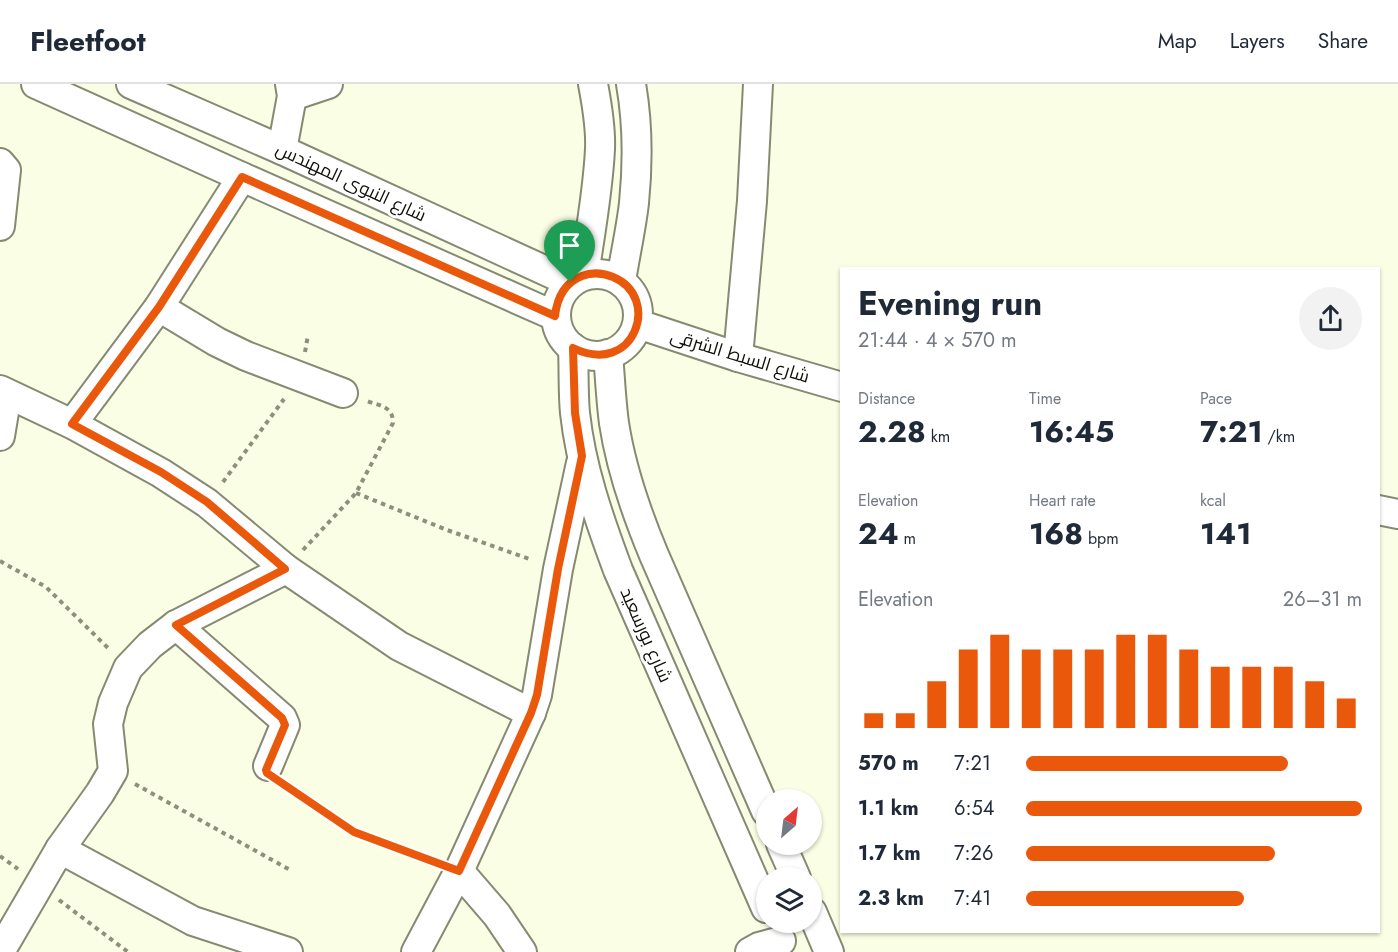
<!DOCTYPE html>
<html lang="en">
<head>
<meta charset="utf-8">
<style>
  body { margin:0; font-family:Jost,Cairo,sans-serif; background:#f2f2f3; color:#1f2937; height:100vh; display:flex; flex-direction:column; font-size:22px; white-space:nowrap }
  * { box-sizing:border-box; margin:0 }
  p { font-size:20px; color:#747a83 }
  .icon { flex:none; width:33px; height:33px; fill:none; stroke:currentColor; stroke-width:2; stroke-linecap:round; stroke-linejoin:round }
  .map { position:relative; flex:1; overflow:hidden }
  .side { position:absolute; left:840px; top:183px; width:540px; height:666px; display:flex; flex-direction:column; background:#fff; border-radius:0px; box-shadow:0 2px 4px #0004 }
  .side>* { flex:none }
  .needle { width:39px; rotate:28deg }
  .controls { position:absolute; left:756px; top:705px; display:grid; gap:12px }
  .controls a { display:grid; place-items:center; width:66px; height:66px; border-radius:50%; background:#fff; box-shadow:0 2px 4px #0004; font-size:30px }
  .pin { position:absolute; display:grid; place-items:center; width:51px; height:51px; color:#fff; margin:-62px -26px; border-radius:50% 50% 50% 0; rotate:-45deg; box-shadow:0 0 6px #0007 }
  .pin .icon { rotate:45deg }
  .round { display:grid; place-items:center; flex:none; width:63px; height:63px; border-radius:32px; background:#f2f2f3 }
  .head { display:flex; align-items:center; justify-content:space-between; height:102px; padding:0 18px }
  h1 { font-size:33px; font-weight:700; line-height:45px }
  .metrics { display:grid; grid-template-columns:repeat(3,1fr); gap:9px; height:102px; padding:6px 18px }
  .metrics div { display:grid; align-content:center }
  .metrics b { font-size:30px; font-weight:700 }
  .metrics small { font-size:16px; font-weight:400 }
  .metrics p { font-size:16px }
  .chart { height:168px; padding:12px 18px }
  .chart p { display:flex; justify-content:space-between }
  .chart svg { width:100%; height:108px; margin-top:6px; stroke:#ea580c; stroke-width:6 }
  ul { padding:0 18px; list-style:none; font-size:20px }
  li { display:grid; grid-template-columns:96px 72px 1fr; align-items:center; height:45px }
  li i { height:15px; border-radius:8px; background:#ea580c }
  header { display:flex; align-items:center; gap:36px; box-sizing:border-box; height:84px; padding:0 30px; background:#fff; border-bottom:2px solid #e0e1e3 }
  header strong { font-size:28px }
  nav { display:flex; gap:33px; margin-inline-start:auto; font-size:21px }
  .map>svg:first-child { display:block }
</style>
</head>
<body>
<header>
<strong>Fleetfoot</strong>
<nav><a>Map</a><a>Layers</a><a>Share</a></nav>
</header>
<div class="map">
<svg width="1398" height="868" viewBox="0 0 1398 868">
  <rect width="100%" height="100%" fill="#fafee4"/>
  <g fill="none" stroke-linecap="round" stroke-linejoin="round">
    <!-- minor casing -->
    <g stroke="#878a72" stroke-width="32">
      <g id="minor">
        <polyline points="36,0 242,93 555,232"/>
        <polyline points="131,0 282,66 570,198"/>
        <polyline points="292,12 328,0"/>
        <polyline points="282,66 292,12 290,0"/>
        <polyline points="0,79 6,86 0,142"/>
        <circle cx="597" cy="231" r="41"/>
        <path d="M584,191c6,-41 14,-84 16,-126 1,-21 -3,-44 -7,-65"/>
        <path d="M621,197c4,-26 10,-52 13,-78 4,-40 4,-79 -3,-119"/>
        <polyline points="159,223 217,258 246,272 343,309"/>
        <polyline points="638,240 738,273 842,303"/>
        <path d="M573,264c1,22 0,44 2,65 6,55 24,106 43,157l148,338"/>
        <path d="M608,270c2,23 3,47 6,69 7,46 22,89 40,132l112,256"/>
        <polyline points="738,273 752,117 758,0"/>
        <polyline points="0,306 72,340 161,389 207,419 286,485 399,562 531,629"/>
        <polyline points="72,340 159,223 242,93"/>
        <polyline points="0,352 7,310"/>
        <polyline points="1378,426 1398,430"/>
        <polyline points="176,541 282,634 285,641 268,682"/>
        <polyline points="781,760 796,794"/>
        <polyline points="60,765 193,837 288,868"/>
        <polyline points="459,787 497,831 522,868"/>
        <polyline points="812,828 829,868"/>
        <polyline points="0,868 60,765 100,709 113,687 108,640 113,619 128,584 150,561 176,541 286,485"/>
        <polyline points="416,868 459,787 531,629 537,611 558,485 581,379"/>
        <polyline points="750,868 759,863 781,857"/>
      </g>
    </g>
    <!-- path -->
    <g stroke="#8d907e" stroke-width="4" stroke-dasharray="4.5 4.5" stroke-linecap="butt">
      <polyline points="305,268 308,251"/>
      <polyline points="223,398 284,315"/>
      <polyline points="356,409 447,446 532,476"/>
      <path d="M303,466l53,-57 37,-70c0,-17 -13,-17 -26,-22"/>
      <polyline points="0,477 46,503 110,566"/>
      <polyline points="135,700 292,787"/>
      <polyline points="285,703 354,749 436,778"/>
      <polyline points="0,772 18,785"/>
      <polyline points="59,816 128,868"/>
    </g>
    <!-- minor -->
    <use href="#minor" stroke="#fff" stroke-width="28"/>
  </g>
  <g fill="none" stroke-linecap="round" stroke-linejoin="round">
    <!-- route casing -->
    <g stroke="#fff" stroke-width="12">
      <path id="route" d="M242,93l313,139c2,-18 9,-33 27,-40 10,-4 21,-3 31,1 49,20 22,101 -40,71l2,65 7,43 -24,113 -21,126 -6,18 -72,158 -105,-39 -87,-59 -1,-3 19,-45 -3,-7 -106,-93 109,-56 -78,-67 -46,-30 -89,-48 87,-117z"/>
    </g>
    <!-- route -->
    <use href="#route" stroke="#ea580c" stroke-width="8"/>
  </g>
  <g text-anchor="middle" stroke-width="6" stroke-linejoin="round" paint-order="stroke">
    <!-- street labels -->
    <g font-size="18" fill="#0f1108" stroke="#fff">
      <text transform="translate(351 98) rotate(25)" y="6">شارع النبوى المهندس</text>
      <text transform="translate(740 272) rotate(17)" y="6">شارع السبط الشرقى</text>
      <text transform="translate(646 551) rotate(66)" y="6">شارع بورسعيد</text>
    </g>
  </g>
</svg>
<div class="controls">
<a><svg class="needle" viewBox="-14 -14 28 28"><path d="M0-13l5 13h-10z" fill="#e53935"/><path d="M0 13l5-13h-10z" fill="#747a83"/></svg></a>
<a><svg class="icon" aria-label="layers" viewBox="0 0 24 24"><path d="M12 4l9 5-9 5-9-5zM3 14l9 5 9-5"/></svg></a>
</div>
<div class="pin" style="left:570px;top:198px;background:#1e9e55"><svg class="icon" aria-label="arrive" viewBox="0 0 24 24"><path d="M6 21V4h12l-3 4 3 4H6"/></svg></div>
<section class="side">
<div class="head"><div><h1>Evening run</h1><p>21:44 · 4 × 570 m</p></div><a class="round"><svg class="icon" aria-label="share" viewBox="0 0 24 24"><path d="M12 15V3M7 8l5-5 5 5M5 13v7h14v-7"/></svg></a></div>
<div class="metrics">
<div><p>Distance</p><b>2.28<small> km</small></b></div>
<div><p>Time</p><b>16:45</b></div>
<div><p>Pace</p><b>7:21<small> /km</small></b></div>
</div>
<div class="metrics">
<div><p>Elevation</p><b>24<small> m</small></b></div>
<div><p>Heart rate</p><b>168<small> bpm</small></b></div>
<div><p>kcal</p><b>141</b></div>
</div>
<div class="chart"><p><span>Elevation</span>26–31 m</p>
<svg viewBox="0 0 160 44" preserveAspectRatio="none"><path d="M5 44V38M15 44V38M25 44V25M35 44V12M45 44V6M55 44V12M65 44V12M75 44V12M85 44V6M95 44V6M105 44V12M115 44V19M125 44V19M135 44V19M145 44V25M155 44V32"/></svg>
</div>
<ul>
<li><b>570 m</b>7:21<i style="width:78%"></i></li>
<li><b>1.1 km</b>6:54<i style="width:100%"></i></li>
<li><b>1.7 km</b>7:26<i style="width:74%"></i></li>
<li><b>2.3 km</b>7:41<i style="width:65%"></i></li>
</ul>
</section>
</div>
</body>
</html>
